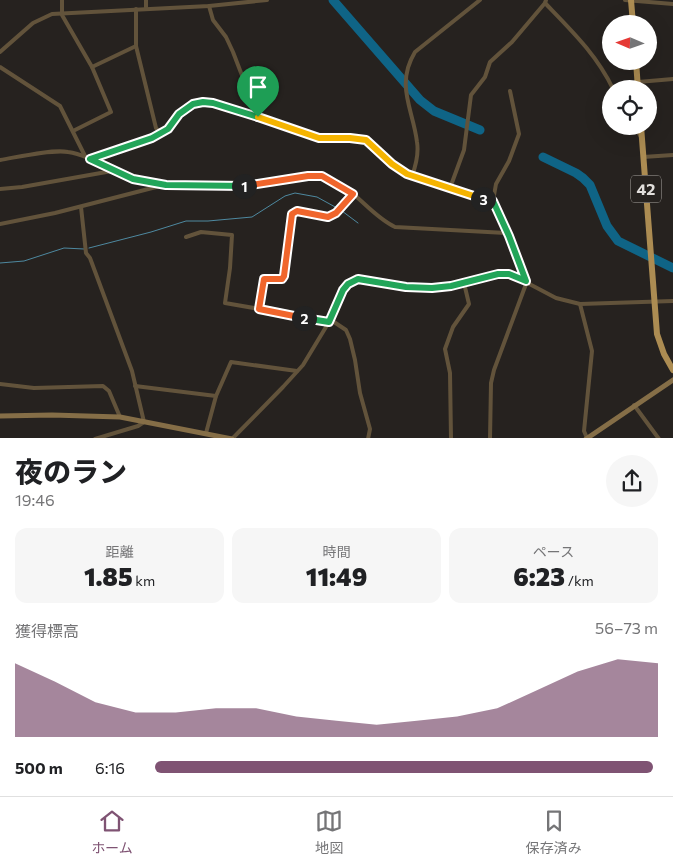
<!DOCTYPE html>
<html lang="ja">
<head>
<meta charset="utf-8">
<style>
  body { margin:0; font-family:Commissioner,"Noto Sans JP",sans-serif; background:#f6f6f6; color:#202124; height:100vh; display:flex; flex-direction:column; font-size:19px; white-space:nowrap }
  * { box-sizing:border-box; margin:0 }
  p { font-size:16px; color:#757577 }
  .icon { flex:none; width:28px; height:28px; fill:none; stroke:currentColor; stroke-width:2; stroke-linecap:round; stroke-linejoin:round }
  .map { position:relative; height:438px; overflow:hidden }
  .sheet { display:flex; flex-direction:column; background:#fff; flex:1 }
  .sheet>* { flex:none }
  .needle { width:32px; rotate:272deg }
  .controls { position:absolute; left:602px; top:15px; display:grid; gap:10px }
  .controls a { display:grid; place-items:center; width:55px; height:55px; border-radius:50%; background:#fff; box-shadow:0 5px 20px #0002; font-size:25px }
  .pin { position:absolute; display:grid; place-items:center; width:42px; height:42px; color:#fff; margin:-51px -21px; border-radius:50% 50% 50% 0; rotate:-45deg; box-shadow:0 0 5px #0007 }
  .pin .icon { rotate:45deg }
  .km { position:absolute; width:25px; height:25px; margin:-12px; border-radius:50%; background:#222; color:#fff; font-size:14px; line-height:25px; text-align:center }
  .round { display:grid; place-items:center; flex:none; width:52px; height:52px; border-radius:26px; background:#f6f6f6 }
  .overview { display:flex; align-items:center; justify-content:space-between; height:85px; padding:0 15px }
  h1 { font-size:28px; font-weight:800; line-height:38px }
  .figures { display:grid; grid-template-columns:repeat(3,1fr); gap:8px; height:85px; padding:5px 15px }
  .figures div { display:grid; align-content:center; border-radius:12px; background:#f6f6f6; text-align:center }
  .figures b { font-size:25px; font-weight:800 }
  .figures small { font-size:14px; font-weight:400 }
  .figures p { font-size:14px }
  .chart { height:140px; padding:10px 15px }
  .chart p { display:flex; justify-content:space-between }
  .chart svg { width:100%; height:90px; margin-top:5px; fill:#7f5373; opacity:.7 }
  ul { padding:0 15px; list-style:none; font-size:16px }
  li { display:grid; grid-template-columns:80px 60px 1fr; align-items:center; height:38px }
  li i { height:12px; border-radius:6px; background:#7f5373 }
  .dock { display:flex; justify-content:space-around; align-items:center; height:70px; border-top:1px solid #e0e0e0; background:#fff; font-size:14px; color:#757577 }
  .dock a { display:grid; justify-items:center; gap:2px }
  .dock .active { color:#7f5373 }
  .map>svg:first-child { display:block }
</style>
</head>
<body>
<div class="map">
<svg width="673" height="439" viewBox="0 0 673 439">
  <rect width="100%" height="100%" fill="#26221f"/>
  <g fill="none" stroke-linecap="round" stroke-linejoin="round">
    <!-- stream -->
    <g stroke="#4e89a0" stroke-width="1">
      <polyline points="342,211 358,223"/>
      <polyline points="89,248 151,232 186,221 208,221 252,217 285,196 295,193 317,197 337,208"/>
      <polyline points="0,263 24,261 64,248 84,249"/>
    </g>
    <!-- river -->
    <g stroke="#0f6486" stroke-width="9">
      <polyline points="333,0 420,100 434,111 480,130"/>
      <polyline points="543,157 576,173 583,178 590,185 607,226 618,241 673,268"/>
    </g>
    <!-- minor -->
    <g stroke="#62533b" stroke-width="4">
      <polyline points="62,0 62,15 92,67 111,112 73,131"/>
      <polyline points="146,0 146,9"/>
      <polyline points="625,0 673,4"/>
      <path d="M545,3c26,27 52,52 68,86"/>
      <polyline points="209,6 213,20 226,37 233,52 258,117"/>
      <polyline points="136,9 136,46 156,128 160,133"/>
      <polyline points="0,52 33,23 52,14 209,6 267,0"/>
      <polyline points="0,67 60,106 85,156"/>
      <polyline points="92,67 136,46"/>
      <polyline points="638,82 673,79"/>
      <polyline points="634,126 641,137"/>
      <polyline points="643,157 673,155"/>
      <polyline points="90,159 152,138 168,129 179,114 193,104 203,102 213,103 319,138 350,138 366,140 392,164 407,174 493,201"/>
      <path d="M0,160c18,-3 52,-11 68,-8 22,3 42,19 63,26 8,3 18,3 26,4 26,6 54,6 80,5 23,-1 67,-15 87,-10 29,8 45,38 71,50l111,6 2,2"/>
      <path d="M412,176c4,-11 7,-22 5,-34 -4,-33 -22,-57 -2,-90l65,-52"/>
      <polyline points="450,188 464,150 471,95 485,77 490,62 512,42 545,3 546,0"/>
      <polyline points="0,189 22,187 112,171"/>
      <polyline points="81,207 86,253 90,258 132,371 144,422 138,426 95,439"/>
      <polyline points="0,224 55,213 164,185"/>
      <polyline points="186,237 201,232 232,235 230,268 225,303 334,322 346,330 350,339 355,360 360,393 370,429 368,439"/>
      <polyline points="580,304 592,351 584,431 587,438"/>
      <polyline points="259,309 264,279 282,279 284,276 292,214 297,211 328,217 336,213 353,194"/>
      <polyline points="0,384 34,388 103,386 109,391 120,417"/>
      <polyline points="135,386 216,396"/>
      <polyline points="634,405 659,439"/>
      <polyline points="206,433 216,396 231,362 297,371"/>
      <polyline points="232,439 283,387 303,365 329,322 343,291 348,284 358,279 406,287 432,288 451,286 498,274 509,274 518,278 556,298 580,304 673,301"/>
      <polyline points="451,439 450,373 445,349 453,327 469,304 464,283"/>
      <polyline points="490,439 491,383 494,370 526,284 509,237 493,201 496,184 509,161 519,134 510,91"/>
    </g>
    <!-- secondary -->
    <g stroke="#856e47" stroke-width="5">
      <polyline points="0,416 52,415 120,417 232,439"/>
      <polyline points="586,439 673,380"/>
    </g>
    <!-- trunk -->
    <g stroke="#ac8c52" stroke-width="6">
      <polyline points="631,0 633,24"/>
      <polyline points="636,61 638,89"/>
      <polyline points="641,126 657,334 664,354 673,370"/>
    </g>
  </g>
  <g fill="none" stroke-linecap="round" stroke-linejoin="round">
    <!-- split-1 casing -->
    <g stroke="#fff" stroke-width="10">
      <polyline id="split-1" points="244,186 166,185 133,179 90,159 152,138 168,129 179,114 193,104 203,102 213,103 258,117"/>
    </g>
    <!-- split-2 casing -->
    <g stroke="#fff" stroke-width="10">
      <polyline id="split-2" points="244,186 308,176 322,176 353,194 336,213 328,217 297,211 292,214 284,276 282,279 264,279 259,309 304,318"/>
    </g>
    <!-- split-3 casing -->
    <g stroke="#fff" stroke-width="10">
      <polyline id="split-3" points="304,318 329,322 343,290 348,284 358,279 406,287 432,288 451,286 498,274 509,274 526,281 509,236 493,201 483,199"/>
    </g>
    <!-- split-4 casing -->
    <g stroke="#fff" stroke-width="10">
      <polyline id="split-4" points="258,117 319,138 350,138 366,140 392,164 407,174 483,199"/>
    </g>
    <!-- split-1 -->
    <use href="#split-1" stroke="#22a559" stroke-width="6"/>
    <!-- split-2 -->
    <use href="#split-2" stroke="#f0652b" stroke-width="6"/>
    <!-- split-3 -->
    <use href="#split-3" stroke="#22a559" stroke-width="6"/>
    <!-- split-4 -->
    <use href="#split-4" stroke="#f5b400" stroke-width="6"/>
  </g>
  <g text-anchor="middle" stroke-width="5" stroke-linejoin="round" paint-order="stroke">
    <!-- shield labels -->
    <rect fill="#26221f" stroke="#aaa6a3" stroke-width="1" x="631" y="175.5" width="30" height="27" rx="4"/>
    <g font-size="16" font-weight="bold" fill="#e2dfdc">
      <text x="646" y="195">42</text>
    </g>
  </g>
</svg>
<div class="controls">
<a><svg class="needle" viewBox="-14 -14 28 28"><path d="M0-13l5 13h-10z" fill="#e53935"/><path d="M0 13l5-13h-10z" fill="#757577"/></svg></a>
<a><svg class="icon" aria-label="locate" viewBox="0 0 24 24"><circle cx="12" cy="12" r="6"/><path d="M12 2v4M12 18v4M2 12h4M18 12h4"/></svg></a>
</div>
<div class="pin" style="left:258px;top:117px;background:#1e9e55"><svg class="icon" aria-label="arrive" viewBox="0 0 24 24"><path d="M6 21V4h12l-3 4 3 4H6"/></svg></div>
<b class="km" style="left:244px;top:186px">1</b>
<b class="km" style="left:304px;top:318px">2</b>
<b class="km" style="left:483px;top:199px">3</b>
</div>
<section class="sheet">
<div class="overview"><div><h1>夜のラン</h1><p>19:46</p></div><a class="round"><svg class="icon" aria-label="share" viewBox="0 0 24 24"><path d="M12 15V3M7 8l5-5 5 5M5 13v7h14v-7"/></svg></a></div>
<div class="figures">
<div><p>距離</p><b>1.85<small> km</small></b></div>
<div><p>時間</p><b>11:49</b></div>
<div><p>ペース</p><b>6:23<small> /km</small></b></div>
</div>
<div class="chart"><p><span>獲得標高</span>56–73 m</p>
<svg viewBox="0 0 160 44" preserveAspectRatio="none"><path d="M0 44V8L10 17L20 27L30 32L40 32L50 30L60 30L70 34L80 36L90 38L100 36L110 34L120 30L130 21L140 12L150 6L160 8V44z"/></svg>
</div>
<ul>
<li><b>500 m</b>6:16<i style="width:99%"></i></li>
</ul>
</section>
<nav class="dock">
<a class="active"><svg class="icon" aria-label="home" viewBox="0 0 24 24"><path d="M3 11l9-7 9 7M6 9v11h12V9"/></svg>ホーム</a>
<a><svg class="icon" aria-label="map" viewBox="0 0 24 24"><path d="M3 6l6-2 6 2 6-2v14l-6 2-6-2-6 2zM9 4v14M15 6v14"/></svg>地図</a>
<a><svg class="icon" aria-label="saved" viewBox="0 0 24 24"><path d="M7 4h10v16l-5-4-5 4z"/></svg>保存済み</a>
</nav>
</body>
</html>
